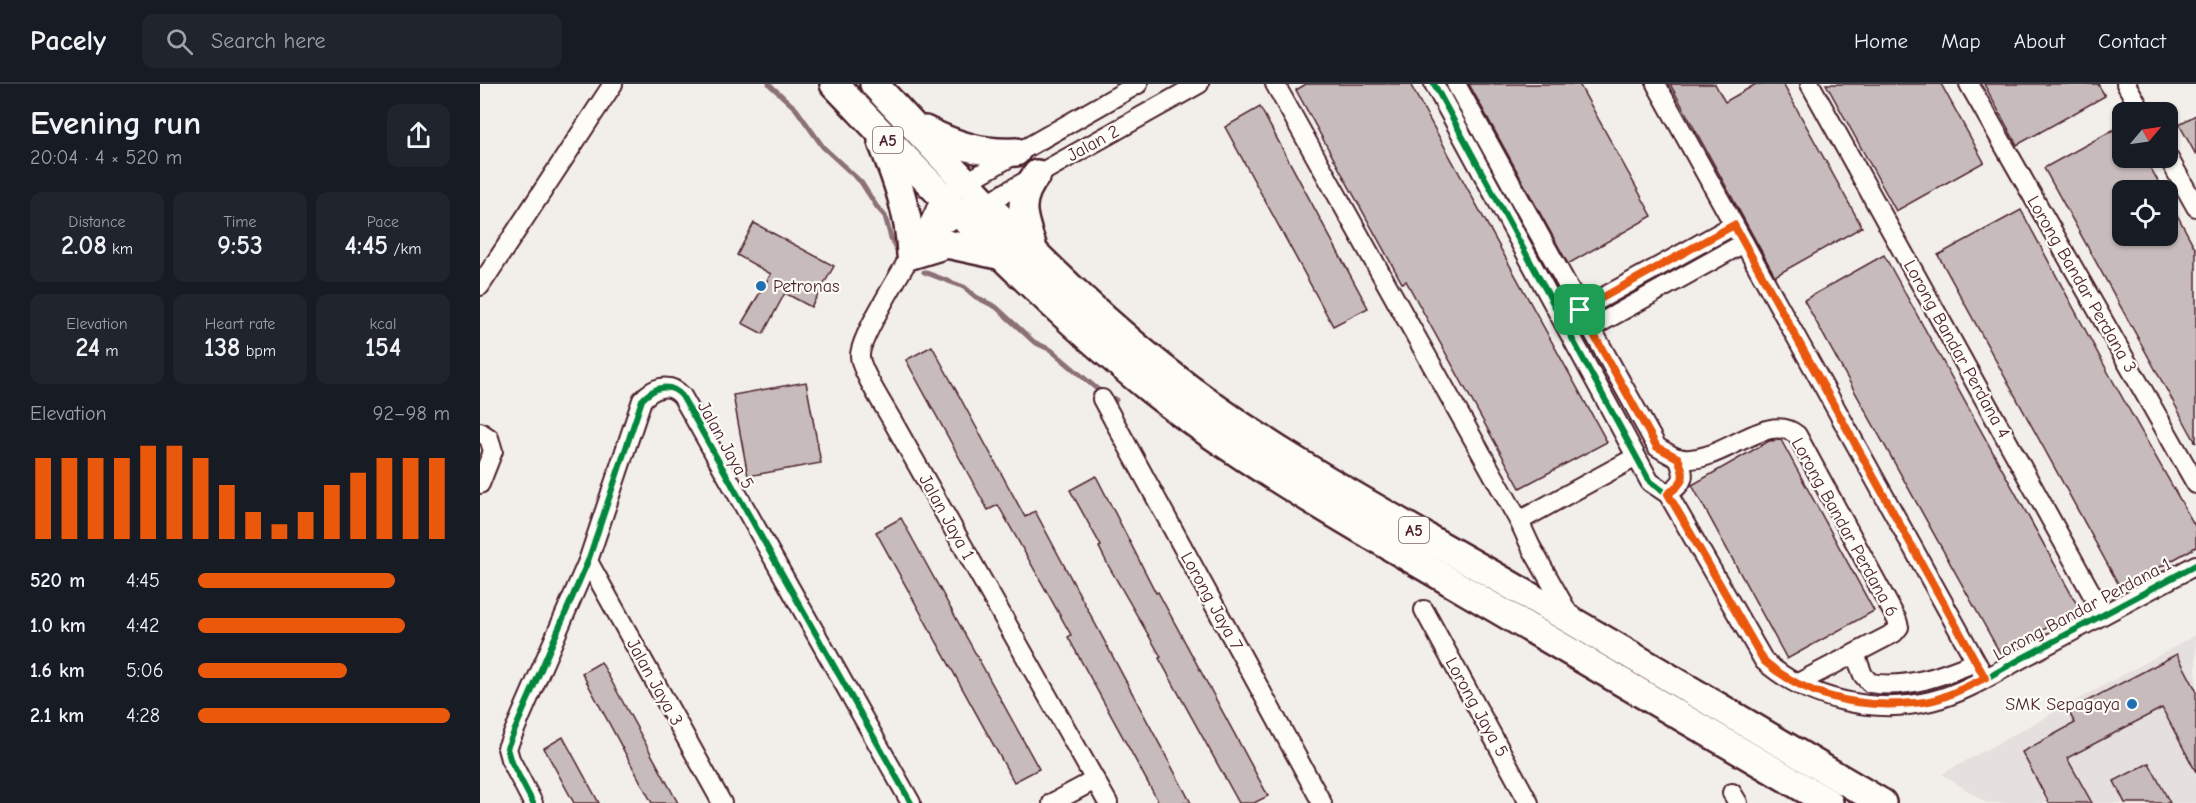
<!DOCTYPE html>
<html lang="en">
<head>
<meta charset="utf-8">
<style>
  body { margin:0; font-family:"Comic Neue",sans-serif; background:#20242c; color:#f1f3f6; height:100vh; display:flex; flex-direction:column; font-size:22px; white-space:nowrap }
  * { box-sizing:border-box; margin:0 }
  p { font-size:20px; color:#9ea1a6 }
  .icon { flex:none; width:33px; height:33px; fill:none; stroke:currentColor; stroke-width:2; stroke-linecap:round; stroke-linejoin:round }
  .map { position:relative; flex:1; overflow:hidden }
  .panel { display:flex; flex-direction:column; background:#171b24; width:480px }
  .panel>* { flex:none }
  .needle { width:39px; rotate:61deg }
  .controls { position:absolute; left:1632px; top:18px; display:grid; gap:12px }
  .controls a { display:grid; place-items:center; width:66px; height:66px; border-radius:12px; background:#171b24; box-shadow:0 2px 4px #0004; font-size:30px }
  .pin { position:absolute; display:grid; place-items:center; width:51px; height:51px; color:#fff; margin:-26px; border-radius:12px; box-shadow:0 3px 9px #0006 }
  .round { display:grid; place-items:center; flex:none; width:63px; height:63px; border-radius:12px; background:#20242c }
  .headline { display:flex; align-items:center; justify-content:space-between; height:102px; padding:0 30px }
  h1 { font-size:33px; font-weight:700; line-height:45px }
  .figures { display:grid; grid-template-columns:repeat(3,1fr); gap:9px; height:102px; padding:6px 30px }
  .figures div { display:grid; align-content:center; border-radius:12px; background:#20242c; text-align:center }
  .figures b { font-size:26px; font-weight:700 }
  .figures small { font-size:16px; font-weight:400 }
  .figures p { font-size:16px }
  .chart { height:168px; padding:12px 30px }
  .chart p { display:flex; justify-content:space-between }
  .chart svg { width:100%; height:108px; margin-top:6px; stroke:#ea580c; stroke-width:6 }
  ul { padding:0 30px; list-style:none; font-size:20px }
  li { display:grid; grid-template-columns:96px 72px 1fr; align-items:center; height:45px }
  li i { height:15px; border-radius:8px; background:#ea580c }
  header { display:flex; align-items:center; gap:36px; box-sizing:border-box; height:84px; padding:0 30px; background:#171b24; border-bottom:2px solid #363941 }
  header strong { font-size:28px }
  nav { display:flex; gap:33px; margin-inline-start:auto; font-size:21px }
  .search { width:420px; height:54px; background:#20242c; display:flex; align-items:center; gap:15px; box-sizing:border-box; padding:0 21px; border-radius:12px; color:#9ea1a6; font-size:22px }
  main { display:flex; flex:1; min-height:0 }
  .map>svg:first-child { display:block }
</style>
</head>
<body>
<header>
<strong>Pacely</strong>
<div class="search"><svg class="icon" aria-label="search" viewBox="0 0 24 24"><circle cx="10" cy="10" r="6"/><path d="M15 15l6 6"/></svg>Search here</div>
<nav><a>Home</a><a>Map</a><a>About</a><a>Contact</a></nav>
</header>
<main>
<section class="panel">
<div class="headline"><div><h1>Evening run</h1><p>20:04 · 4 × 520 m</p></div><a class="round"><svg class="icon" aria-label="share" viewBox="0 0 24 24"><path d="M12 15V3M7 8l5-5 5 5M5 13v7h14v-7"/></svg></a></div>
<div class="figures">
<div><p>Distance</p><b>2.08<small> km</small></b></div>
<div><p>Time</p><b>9:53</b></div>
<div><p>Pace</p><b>4:45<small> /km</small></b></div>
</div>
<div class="figures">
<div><p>Elevation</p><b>24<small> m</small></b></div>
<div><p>Heart rate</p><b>138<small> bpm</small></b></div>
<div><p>kcal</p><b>154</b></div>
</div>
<div class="chart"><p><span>Elevation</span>92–98 m</p>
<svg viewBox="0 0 160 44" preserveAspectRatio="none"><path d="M5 44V11M15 44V11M25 44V11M35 44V11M45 44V6M55 44V6M65 44V11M75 44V22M85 44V33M95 44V38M105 44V33M115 44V22M125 44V17M135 44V11M145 44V11M155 44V11"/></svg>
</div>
<ul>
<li><b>520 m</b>4:45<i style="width:78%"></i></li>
<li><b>1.0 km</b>4:42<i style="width:82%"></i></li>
<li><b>1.6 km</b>5:06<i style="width:59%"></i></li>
<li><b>2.1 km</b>4:28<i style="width:100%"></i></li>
</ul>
</section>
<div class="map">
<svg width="1716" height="719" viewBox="0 0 1716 719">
  <rect width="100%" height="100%" fill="#f2efeb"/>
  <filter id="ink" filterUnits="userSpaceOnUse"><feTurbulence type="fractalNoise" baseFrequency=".0167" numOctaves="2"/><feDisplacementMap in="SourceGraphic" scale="12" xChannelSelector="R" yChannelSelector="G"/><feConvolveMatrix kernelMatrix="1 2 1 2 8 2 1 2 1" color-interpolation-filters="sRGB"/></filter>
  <g filter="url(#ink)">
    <!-- built -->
    <polygon fill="#e5dfdd" points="1716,551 1716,719 1507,719 1462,690"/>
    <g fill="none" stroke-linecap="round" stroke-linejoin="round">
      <!-- stream -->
      <g stroke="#8b6f75" stroke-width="5">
        <polyline points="289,0 316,25 343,63 381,98 397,123 405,132 411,154 419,169"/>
        <polyline points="444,188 484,203 496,213 516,223 554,258 571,266 617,305 636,316"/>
      </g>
    </g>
    <!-- building -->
    <g fill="#c8bbbb" stroke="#4a1f2b" stroke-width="1.5">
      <polygon points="826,0 930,0 1127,358 1040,404 926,197 922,199 816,6"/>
      <polygon points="989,0 1099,0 1172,132 1088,180"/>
      <polygon points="1190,0 1235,0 1245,18 1276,0 1303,0 1382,143 1295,192"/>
      <polygon points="1346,0 1461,0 1504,78 1416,127"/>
      <polygon points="1504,0 1618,0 1625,12 1537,61"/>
      <polygon points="780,23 888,224 853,242 745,43"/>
      <polygon points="1716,31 1716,71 1699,40"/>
      <polygon points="1642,41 1642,74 1665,74 1683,106 1642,106 1642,152 1688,152 1688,114 1716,166 1716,359 1564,84"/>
      <polygon points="1541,126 1629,290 1716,444 1716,463 1641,505 1458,171"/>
      <polygon points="274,139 354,182 331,223 305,209 283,250 262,239 291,190 257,171"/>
      <polygon points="1404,171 1600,526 1520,569 1324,216"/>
      <polygon points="452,262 545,433 555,427 711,719 679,719 588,553 591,551 518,421 508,426 497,406 426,276"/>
      <polygon points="326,298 341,379 268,392 253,311"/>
      <polygon points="1301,356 1394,527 1307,575 1212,401 1289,357"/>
      <polygon points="616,392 676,509 678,508 788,712 774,719 759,719 679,574 681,573 628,481 619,463 621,462 590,406"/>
      <polygon points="421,434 559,685 534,698 396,448"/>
      <polygon points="1697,570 1716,606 1716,688 1682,624 1587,674 1612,719 1569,719 1542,668 1595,639 1588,627"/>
      <polygon points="121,578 198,719 172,719 102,589"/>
      <polygon points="83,653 119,719 94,719 64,664"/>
      <polygon points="1669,679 1690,719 1645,719 1634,697"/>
    </g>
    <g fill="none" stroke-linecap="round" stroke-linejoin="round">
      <!-- minor casing -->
      <g stroke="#4a1f2b" stroke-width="22">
        <g id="minor">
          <polyline points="795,0 1039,437 1051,463 1092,536"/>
          <path d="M954,0l216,398 18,12 96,167c43,38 110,54 167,40 35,-8 68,-31 99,-47 55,-30 111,-59 166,-89"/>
          <path d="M976,0l201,363c6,3 14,9 21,11 40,10 88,-49 119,-23l100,185 2,7 -5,6 -96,50"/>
          <polyline points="1176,0 1505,594"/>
          <polyline points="1330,0 1623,530"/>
          <polyline points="1489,0 1716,400"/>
          <polyline points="1646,0 1662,28"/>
          <polyline points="1688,73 1716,123"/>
          <polyline points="446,145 482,133 719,0"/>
          <polyline points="0,202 133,0"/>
          <polyline points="1100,226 1254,141"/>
          <polyline points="1111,244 1264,159"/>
          <polyline points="622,315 842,719"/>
          <polyline points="0,348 9,354 13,367 0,400"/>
          <path d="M1188,410c17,-13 18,-16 10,-36"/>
          <polyline points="1039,437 1156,373"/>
          <polyline points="108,477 242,719"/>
          <polyline points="944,526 1049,719"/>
          <path d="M1375,570l8,21 7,8c38,6 71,-7 106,-21"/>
          <polyline points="1252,709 1258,719"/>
          <path d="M53,719l-23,-44 -3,-11 81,-187 54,-161c11,-12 27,-19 40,-4l229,407"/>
          <polyline points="572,719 615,696"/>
          <path d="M628,719l-215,-381c-7,-13 -33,-52 -33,-66 -1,-20 54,-104 66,-127 6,-10 10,-22 16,-33l196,-112"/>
        </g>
      </g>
      <!-- highway casing -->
      <g stroke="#4a1f2b" stroke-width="32">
        <g id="highway">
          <path d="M354,0c101,105 203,214 317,306 92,73 196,131 298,191 126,74 253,148 380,222"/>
          <path d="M394,0c92,98 184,201 290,285 101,81 217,142 329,206 130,75 260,152 389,228"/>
          <path d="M445,46c30,15 57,24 91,22"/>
          <path d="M402,58c15,37 28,73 29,113l36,-11 56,12"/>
          <path d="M552,161c-10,-29 -16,-44 5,-71"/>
        </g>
      </g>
      <!-- minor -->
      <use href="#minor" stroke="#fdfcf7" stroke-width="18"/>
      <!-- highway -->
      <use href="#highway" stroke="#fdfcf7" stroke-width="27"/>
      <!-- cycleway casing -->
      <g stroke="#fdfcf7" stroke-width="10">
        <g id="cycleway">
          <path d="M954,0l216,398 18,12 96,167c43,38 110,54 167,40 35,-8 68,-31 99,-47 55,-30 111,-59 166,-89"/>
          <path d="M53,719l-23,-44 -3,-11 81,-187 54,-161c11,-12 27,-19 40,-4l229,407"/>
        </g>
      </g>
      <!-- cycleway -->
      <use href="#cycleway" stroke="#00873e" stroke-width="6"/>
    </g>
  </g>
  <g fill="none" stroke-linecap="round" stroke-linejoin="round" filter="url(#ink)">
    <!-- route casing -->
    <g stroke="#fff" stroke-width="12">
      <path id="route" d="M1254,141l10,18 241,435c-17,8 -33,17 -51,22 -10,3 -22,3 -32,4 -50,3 -100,-10 -138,-43l-96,-167c17,-13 18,-16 10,-36l-21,-11 -77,-137z"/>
    </g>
    <!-- route -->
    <use href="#route" stroke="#ea580c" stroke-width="8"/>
  </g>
  <!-- markers -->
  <g fill="#1f6fb2" stroke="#fdfcf7" stroke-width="2">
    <circle cx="281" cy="202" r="6"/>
    <circle cx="1652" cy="620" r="6"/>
  </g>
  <g text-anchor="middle" stroke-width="4.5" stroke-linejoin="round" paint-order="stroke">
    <!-- shield labels -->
    <g fill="#fdfcf7" stroke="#806168" stroke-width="1.5">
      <rect x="393" y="43" width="30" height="26" rx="4.5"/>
      <rect x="919" y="433" width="30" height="26" rx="4.5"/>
    </g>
    <g font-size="16" font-weight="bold" fill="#4a1f2b">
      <text x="408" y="62">A5</text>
      <text x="934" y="452">A5</text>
    </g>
    <!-- street labels -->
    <g font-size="18" fill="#4a1f2b" stroke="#fdfcf7">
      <text transform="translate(613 59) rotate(-29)" y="6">Jalan 2</text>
      <text transform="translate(1602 200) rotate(60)" y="6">Lorong Bandar Perdana 3</text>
      <text transform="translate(1477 265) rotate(61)" y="6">Lorong Bandar Perdana 4</text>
      <text transform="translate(246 361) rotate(61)" y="6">Jalan Jaya 5</text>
      <text transform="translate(467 433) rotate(61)" y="6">Jalan Jaya 1</text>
      <text transform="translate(1365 443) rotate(61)" y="6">Lorong Bandar Perdana 6</text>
      <text transform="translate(732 517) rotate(61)" y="6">Lorong Jaya 7</text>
      <text transform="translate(1602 525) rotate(-28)" y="6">Lorong Bandar Perdana 1</text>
      <text transform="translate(175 598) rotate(61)" y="6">Jalan Jaya 3</text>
      <text transform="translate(997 623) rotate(61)" y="6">Lorong Jaya 5</text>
    </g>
    <!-- poi labels -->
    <g font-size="18" fill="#4a1f2b" stroke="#fdfcf7" text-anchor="start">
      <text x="293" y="208">Petronas</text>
      <text x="1640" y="626" text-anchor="end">SMK Sepagaya</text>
    </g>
  </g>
</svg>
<div class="controls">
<a><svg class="needle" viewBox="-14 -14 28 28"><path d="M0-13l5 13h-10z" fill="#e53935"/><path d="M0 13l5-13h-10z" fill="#9ea1a6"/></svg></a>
<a><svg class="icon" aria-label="locate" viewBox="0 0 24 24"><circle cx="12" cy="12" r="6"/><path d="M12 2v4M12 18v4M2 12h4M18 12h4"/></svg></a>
</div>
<div class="pin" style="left:1100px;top:226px;background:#1e9e55"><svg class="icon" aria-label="arrive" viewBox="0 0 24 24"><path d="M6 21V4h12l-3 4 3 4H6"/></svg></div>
</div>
</main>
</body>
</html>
